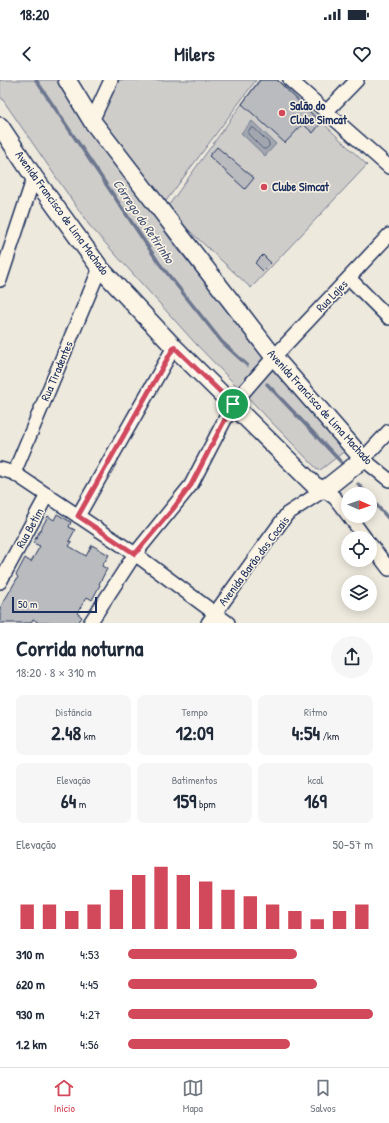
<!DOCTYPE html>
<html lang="pt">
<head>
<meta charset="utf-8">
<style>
  body { margin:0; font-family:"Patrick Hand",sans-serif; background:#f6f6f7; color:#1f2937; height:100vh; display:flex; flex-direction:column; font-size:15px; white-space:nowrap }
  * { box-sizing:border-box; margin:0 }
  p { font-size:13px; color:#747a83 }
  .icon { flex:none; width:22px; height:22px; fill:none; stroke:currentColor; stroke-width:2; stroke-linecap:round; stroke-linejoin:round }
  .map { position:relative; height:543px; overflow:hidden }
  .panel { display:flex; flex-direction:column; background:#fff; flex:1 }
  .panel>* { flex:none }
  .needle { width:26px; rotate:92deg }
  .controls { position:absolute; left:341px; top:407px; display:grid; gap:8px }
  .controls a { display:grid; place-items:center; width:36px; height:36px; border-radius:50%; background:#fff; box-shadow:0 2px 10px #0003; font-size:20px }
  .scale { position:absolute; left:12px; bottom:10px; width:85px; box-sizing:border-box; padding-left:4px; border:2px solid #1b2f5e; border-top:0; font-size:11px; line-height:14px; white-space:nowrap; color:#1b2f5e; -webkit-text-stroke:3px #fcf5e5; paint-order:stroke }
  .pin { position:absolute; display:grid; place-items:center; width:34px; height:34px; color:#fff; margin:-17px; border:2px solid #fff; border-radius:50%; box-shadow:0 1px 4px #0007 }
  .round { display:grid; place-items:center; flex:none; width:42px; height:42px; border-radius:21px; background:#f6f6f7 }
  .headline { display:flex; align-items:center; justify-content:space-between; height:68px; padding:0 16px }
  h1 { font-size:22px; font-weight:800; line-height:30px }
  .figures { display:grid; grid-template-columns:repeat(3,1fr); gap:6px; height:68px; padding:4px 16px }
  .figures div { display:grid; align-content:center; border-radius:8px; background:#f6f6f7; text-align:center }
  .figures b { font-size:20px; font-weight:800 }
  .figures small { font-size:11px; font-weight:400 }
  .figures p { font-size:11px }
  .chart { height:112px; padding:8px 16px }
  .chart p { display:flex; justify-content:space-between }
  .chart svg { width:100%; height:72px; margin-top:4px; stroke:#d1495b; stroke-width:6 }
  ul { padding:0 16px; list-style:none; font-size:13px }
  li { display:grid; grid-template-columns:64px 48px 1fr; align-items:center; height:30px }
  li i { height:10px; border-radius:5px; background:#d1495b }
  .status { display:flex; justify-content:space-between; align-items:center; height:28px; padding:0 20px; background:#fff; direction:ltr }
  .status svg { height:11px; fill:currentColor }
  header { display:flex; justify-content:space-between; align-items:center; height:52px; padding:0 16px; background:#fff; font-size:18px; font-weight:800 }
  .dock { display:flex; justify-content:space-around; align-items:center; height:56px; border-top:1px solid #e0e1e3; background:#fff; font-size:11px; color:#747a83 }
  .dock a { display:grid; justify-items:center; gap:2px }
  .dock .on { color:#d1495b }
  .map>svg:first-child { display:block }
</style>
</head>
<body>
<div class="status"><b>18:20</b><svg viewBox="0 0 49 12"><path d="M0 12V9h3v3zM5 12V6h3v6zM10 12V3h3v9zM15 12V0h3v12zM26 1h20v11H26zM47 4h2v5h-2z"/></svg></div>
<header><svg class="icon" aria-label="back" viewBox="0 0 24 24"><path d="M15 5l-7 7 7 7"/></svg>Milers<svg class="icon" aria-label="heart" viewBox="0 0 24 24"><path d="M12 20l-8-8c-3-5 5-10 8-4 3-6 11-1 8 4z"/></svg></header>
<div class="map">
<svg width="389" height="543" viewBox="0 0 389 543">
  <rect width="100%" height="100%" fill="#eee9dd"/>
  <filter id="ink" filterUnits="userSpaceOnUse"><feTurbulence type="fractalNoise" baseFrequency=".025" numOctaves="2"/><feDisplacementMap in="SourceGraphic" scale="8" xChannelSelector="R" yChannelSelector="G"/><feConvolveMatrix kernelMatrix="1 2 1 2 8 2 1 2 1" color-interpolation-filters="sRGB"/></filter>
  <g filter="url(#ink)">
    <!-- green -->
    <g fill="#cfcdca" stroke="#757e94">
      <polygon points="0,0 61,0 175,166 346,370 319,391 196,264 89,145 3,20 0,16"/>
      <polygon points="117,0 256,0 163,125 97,41"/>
      <polygon points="259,0 278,0 367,85 251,208 166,129"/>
    </g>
    <!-- water -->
    <polygon fill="#a2a7af" stroke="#6c778f" points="252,41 276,64 265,76 241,53"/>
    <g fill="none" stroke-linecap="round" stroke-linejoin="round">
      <!-- shore -->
      <polygon stroke="#515f7e" stroke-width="1" points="251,48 254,48 269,63 269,66 266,69 263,69 248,54 248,52"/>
      <!-- stream -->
      <g stroke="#6c778f" stroke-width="3.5">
        <polyline points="36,0 159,183 222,262 247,285"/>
        <polyline points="267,304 342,383"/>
        <polyline points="358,404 367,414"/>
        <polyline points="370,418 389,439"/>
      </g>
    </g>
    <!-- building -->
    <g fill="#babbbe" stroke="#1b2f5e">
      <polygon points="260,0 277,0 321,43 313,53 303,44 285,63 242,24"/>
      <polygon points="217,67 254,98 245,109 209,76"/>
      <polygon points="263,175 271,183 263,191 255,183"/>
      <polygon points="57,434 71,442 69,447 75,450 69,461 72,462 69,466 86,476 92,465 109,475 102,486 107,489 99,504 100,505 92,520 87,517 77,533 82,537 78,543 39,543 33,539 31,543 0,543 0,528 18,497 16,495 25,478 31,482 40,466 33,463 42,447 48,436 54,440"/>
    </g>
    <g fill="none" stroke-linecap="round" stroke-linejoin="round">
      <!-- minor casing -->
      <g stroke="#1b2f5e" stroke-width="16">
        <g id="minor">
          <polyline points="290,0 389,87"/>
          <polyline points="327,31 357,0"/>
          <polyline points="92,41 111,0"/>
          <polyline points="349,198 389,238"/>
          <polyline points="0,200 34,97"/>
          <polyline points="389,351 363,379 389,400"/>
          <polyline points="0,389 14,393 135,474 228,543"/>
          <polyline points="14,393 100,188"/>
          <polyline points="78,436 174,267"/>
          <polyline points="349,436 365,458"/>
          <polyline points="370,464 389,489"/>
          <polyline points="0,502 47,415"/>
          <polyline points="90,543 135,474 191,405 233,324 273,278 389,155"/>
          <polyline points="208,543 287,434 324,410 335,418 348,435"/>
        </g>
      </g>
      <!-- major casing -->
      <g stroke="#1b2f5e" stroke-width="20">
        <polyline id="major" points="0,46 34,97 100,188 174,267 315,406 324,410 363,379 274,277 92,41 67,0"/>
      </g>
      <!-- minor -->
      <use href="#minor" stroke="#fcf5e5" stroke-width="13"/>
      <!-- major -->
      <use href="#major" stroke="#fcf5e5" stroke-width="17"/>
    </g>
  </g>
  <g fill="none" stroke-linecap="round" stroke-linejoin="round" filter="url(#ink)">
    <!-- route casing -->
    <g stroke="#fff" stroke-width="8">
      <polygon id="route" points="174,267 233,324 191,405 173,429 135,474 78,436"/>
    </g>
    <!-- route -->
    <use href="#route" stroke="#d1495b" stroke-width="5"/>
  </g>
  <!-- markers -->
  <g fill="#d1495b" stroke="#fcf5e5" stroke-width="1.5">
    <circle cx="282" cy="33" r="4"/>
    <circle cx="264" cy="107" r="4"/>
  </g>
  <g text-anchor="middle" stroke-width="3" stroke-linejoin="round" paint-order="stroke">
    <!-- poi labels -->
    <g font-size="12" font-weight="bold" fill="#1b2f5e" stroke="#fcf5e5" text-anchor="start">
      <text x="290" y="30">Salão do<tspan x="290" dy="14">Clube Simcat</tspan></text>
      <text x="272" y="111">Clube Simcat</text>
    </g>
    <!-- street labels -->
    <g font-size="12" fill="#1b2f5e" stroke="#fcf5e5">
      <text transform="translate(62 133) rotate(54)" y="4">Avenida Francisco de Lima Machado</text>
      <text transform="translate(332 216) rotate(-46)" y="4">Rua Lajes</text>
      <text transform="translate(57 291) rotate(-67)" y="4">Rua Tiradentes</text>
      <text transform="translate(320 327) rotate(48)" y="4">Avenida Francisco de Lima Machado</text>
      <text transform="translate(30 448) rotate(-61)" y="4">Rua Betim</text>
      <text transform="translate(254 481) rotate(-53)" y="4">Avenida Barão dos Cocais</text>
    </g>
    <!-- water labels -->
    <g font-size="13" font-style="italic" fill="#445376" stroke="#fcf5e5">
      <text transform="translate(144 141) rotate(56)" y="5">Córrego do Retirinho</text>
    </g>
  </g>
</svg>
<div class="controls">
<a><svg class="needle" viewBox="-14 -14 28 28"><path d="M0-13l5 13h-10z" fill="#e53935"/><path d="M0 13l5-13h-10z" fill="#747a83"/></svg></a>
<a><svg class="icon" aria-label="locate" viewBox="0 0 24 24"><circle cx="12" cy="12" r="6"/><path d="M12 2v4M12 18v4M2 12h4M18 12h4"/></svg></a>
<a><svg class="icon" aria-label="layers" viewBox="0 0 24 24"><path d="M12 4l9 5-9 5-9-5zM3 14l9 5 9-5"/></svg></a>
</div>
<div class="scale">50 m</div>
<div class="pin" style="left:233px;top:324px;background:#1e9e55"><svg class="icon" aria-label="arrive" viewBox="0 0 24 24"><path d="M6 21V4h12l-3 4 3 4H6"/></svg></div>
</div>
<section class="panel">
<div class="headline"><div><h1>Corrida noturna</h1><p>18:20 · 8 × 310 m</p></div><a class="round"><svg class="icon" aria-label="share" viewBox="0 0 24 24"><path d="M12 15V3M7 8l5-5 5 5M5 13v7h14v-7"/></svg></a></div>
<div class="figures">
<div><p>Distância</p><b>2.48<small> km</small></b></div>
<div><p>Tempo</p><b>12:09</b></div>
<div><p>Ritmo</p><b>4:54<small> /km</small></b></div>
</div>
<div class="figures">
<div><p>Elevação</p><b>64<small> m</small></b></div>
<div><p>Batimentos</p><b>159<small> bpm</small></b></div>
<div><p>kcal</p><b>169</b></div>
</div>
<div class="chart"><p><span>Elevação</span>50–57 m</p>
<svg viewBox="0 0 160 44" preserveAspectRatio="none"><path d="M5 44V29M15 44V29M25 44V33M35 44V29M45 44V20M55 44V11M65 44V6M75 44V11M85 44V15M95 44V20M105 44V24M115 44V29M125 44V33M135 44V38M145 44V33M155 44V29"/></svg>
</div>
<ul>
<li><b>310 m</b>4:53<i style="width:69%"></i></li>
<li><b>620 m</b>4:45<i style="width:77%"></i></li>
<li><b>930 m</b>4:27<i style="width:100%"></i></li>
<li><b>1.2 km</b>4:56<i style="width:66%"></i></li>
</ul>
</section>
<nav class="dock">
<a class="on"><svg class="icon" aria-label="home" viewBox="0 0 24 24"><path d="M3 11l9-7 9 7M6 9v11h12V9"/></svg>Início</a>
<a><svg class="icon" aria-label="map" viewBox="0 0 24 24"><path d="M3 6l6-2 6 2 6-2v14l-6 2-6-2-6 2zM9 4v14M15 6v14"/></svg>Mapa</a>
<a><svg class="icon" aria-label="saved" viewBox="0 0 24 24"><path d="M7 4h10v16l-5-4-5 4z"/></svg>Salvos</a>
</nav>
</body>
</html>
